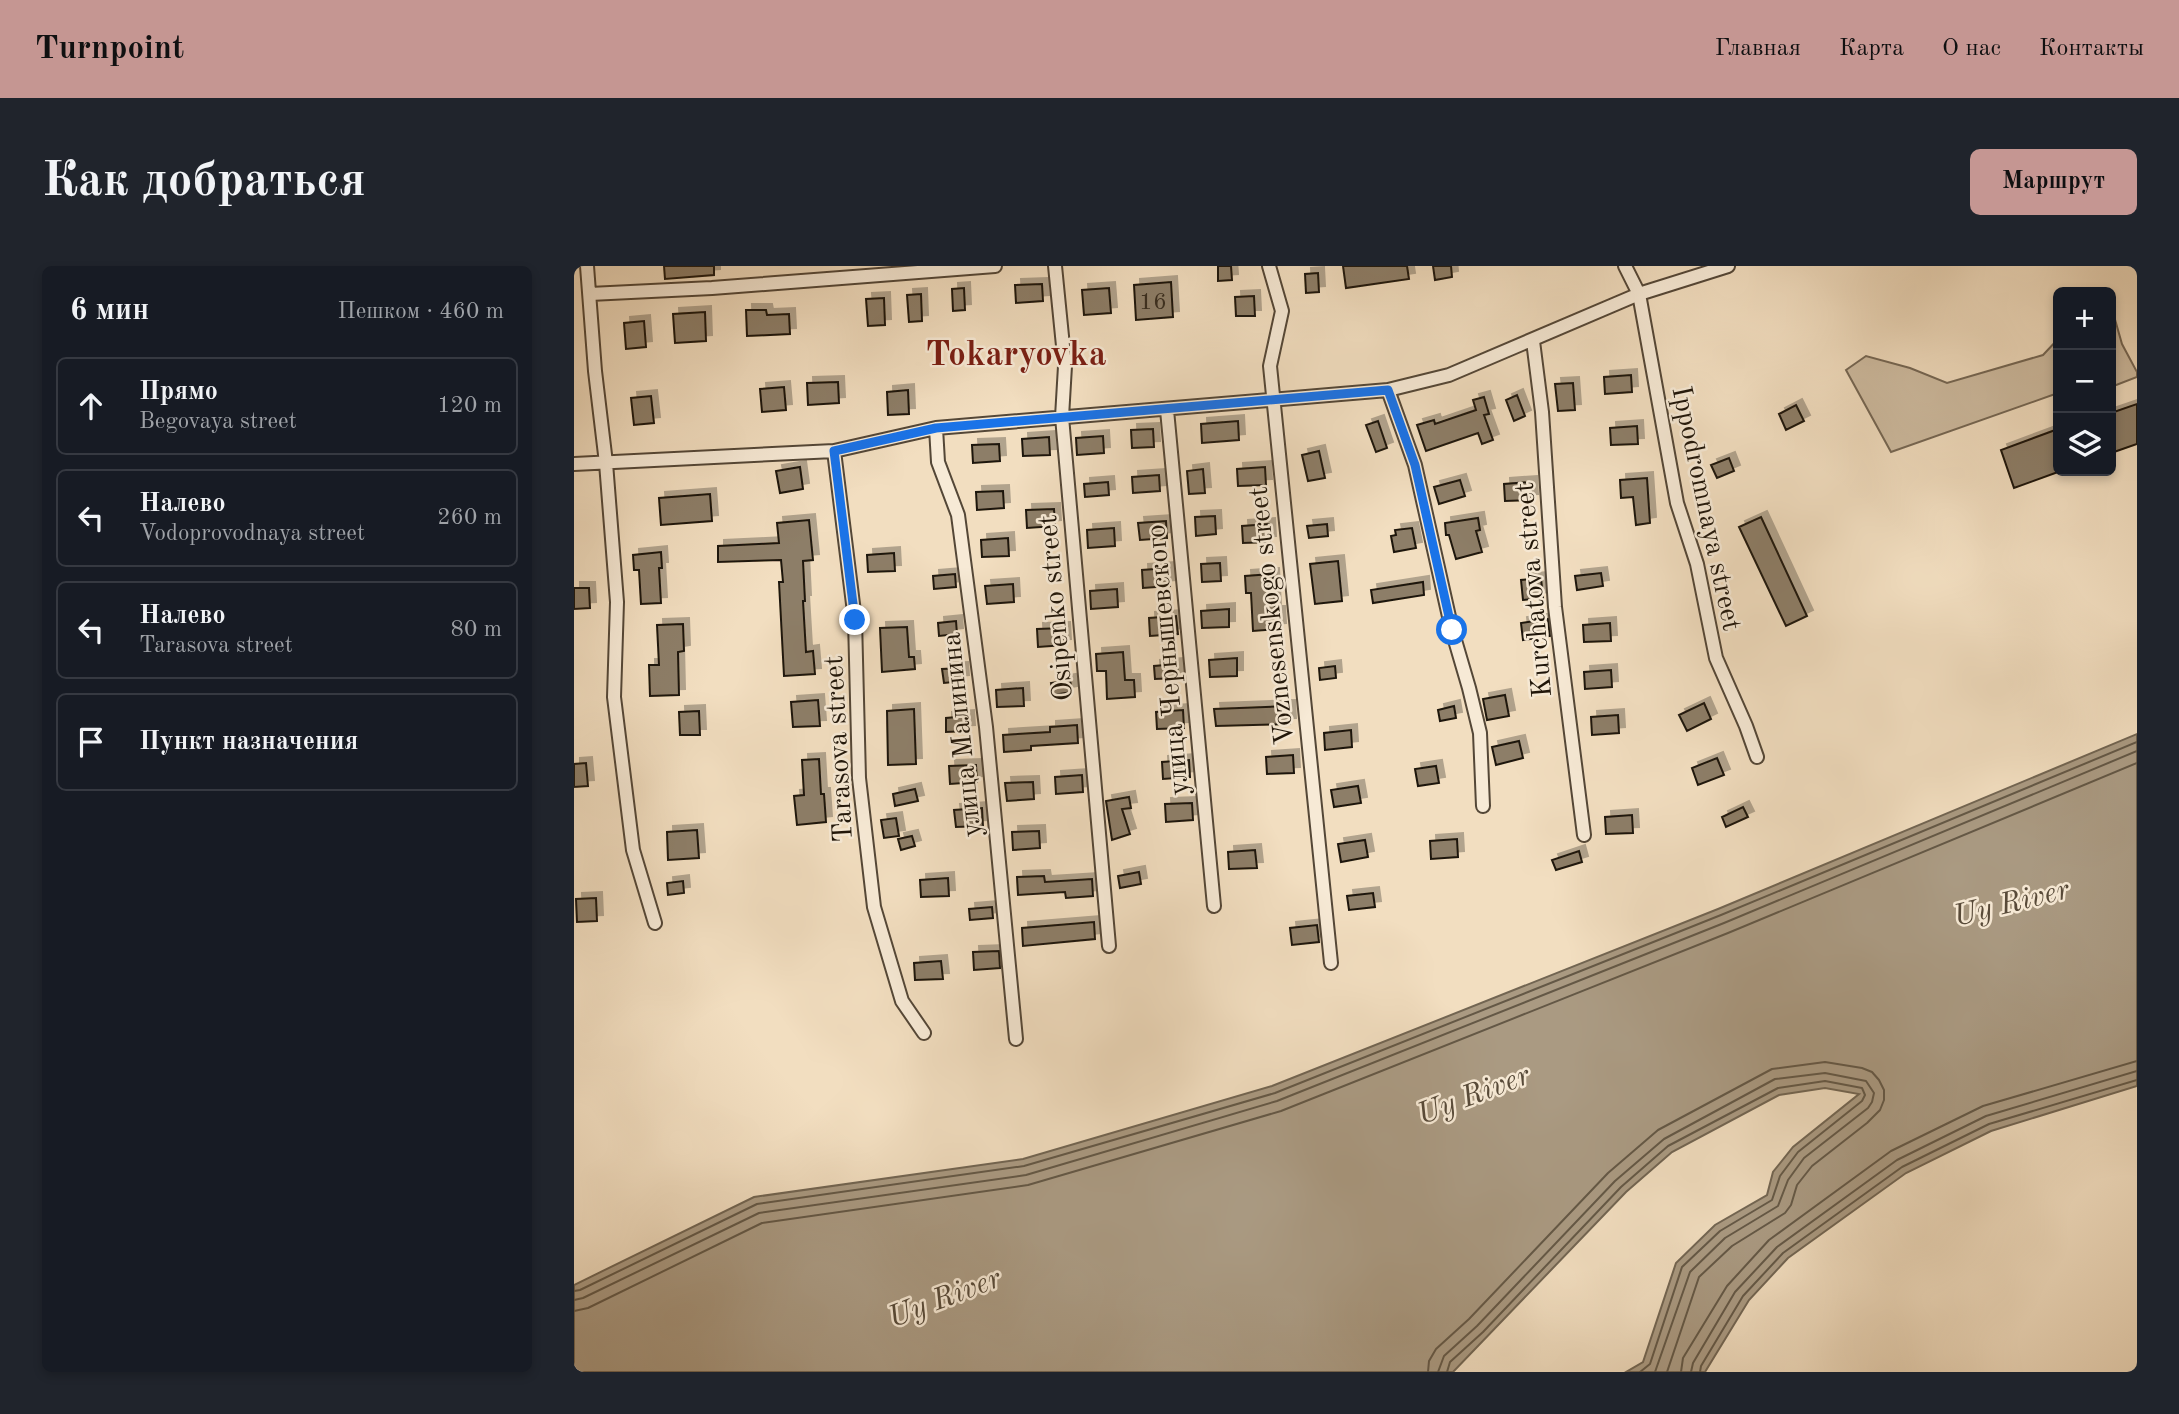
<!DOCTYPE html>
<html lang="ru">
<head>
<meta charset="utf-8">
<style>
  body { margin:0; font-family:"Old Standard TT",serif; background:#20242c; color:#f1f3f6 }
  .controls { position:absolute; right:21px; top:21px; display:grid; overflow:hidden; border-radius:10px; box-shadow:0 4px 10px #0003 }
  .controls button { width:63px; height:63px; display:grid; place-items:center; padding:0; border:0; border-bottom:2px solid #363941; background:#171b24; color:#f1f3f6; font:35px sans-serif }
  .stop { position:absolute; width:21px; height:21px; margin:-16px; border:5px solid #1a73e8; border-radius:50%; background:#fff }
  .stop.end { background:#1a73e8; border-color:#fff; box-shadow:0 2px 7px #0008 }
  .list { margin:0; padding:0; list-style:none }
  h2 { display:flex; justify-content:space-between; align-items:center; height:91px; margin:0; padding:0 28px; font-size:30px }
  h2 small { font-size:23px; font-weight:400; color:#9ea1a6 }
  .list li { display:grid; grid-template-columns:46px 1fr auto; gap:21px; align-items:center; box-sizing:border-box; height:98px; margin:0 14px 14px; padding:0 14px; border:2px solid #363941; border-radius:10px }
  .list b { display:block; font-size:26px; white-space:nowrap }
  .list p { margin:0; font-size:23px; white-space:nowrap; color:#9ea1a6 }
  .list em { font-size:23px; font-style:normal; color:#9ea1a6 }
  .icon { flex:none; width:38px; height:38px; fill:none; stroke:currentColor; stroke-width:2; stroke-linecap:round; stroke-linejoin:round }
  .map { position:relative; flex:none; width:1563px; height:1106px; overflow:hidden; border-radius:10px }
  header { display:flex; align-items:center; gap:42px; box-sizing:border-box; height:98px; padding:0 35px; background:#c59692; color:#111 }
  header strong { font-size:33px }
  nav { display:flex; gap:38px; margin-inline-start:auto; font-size:24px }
  .intro { display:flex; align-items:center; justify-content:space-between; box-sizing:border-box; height:168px; padding:0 42px }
  h1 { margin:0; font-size:49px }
  .button { padding:18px 32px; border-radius:10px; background:#c59692; color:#111; font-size:24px; font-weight:700 }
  main { display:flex; gap:42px; padding:0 42px }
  aside { flex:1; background:#171b24; border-radius:10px; box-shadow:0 4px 10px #0003 }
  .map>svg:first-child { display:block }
  .green { fill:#cebca1; stroke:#766855; stroke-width:2 }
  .water { fill:#aa9a82; stroke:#726552; stroke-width:2 }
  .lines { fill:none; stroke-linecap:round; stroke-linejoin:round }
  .shore { stroke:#645846; stroke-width:2 }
  .building { fill:#8d7e68; stroke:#1f1509; stroke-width:2; filter:url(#shadow) }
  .street-casing { stroke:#544737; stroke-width:16 }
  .street { stroke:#f7ead6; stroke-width:12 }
  .route { stroke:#1a73e8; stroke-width:9 }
  .labels { text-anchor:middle; stroke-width:5; stroke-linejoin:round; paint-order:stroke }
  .number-label { font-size:24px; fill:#3a2f21 }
  .street-label { font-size:28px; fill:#1f1509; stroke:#f7ead6 }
  .water-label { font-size:30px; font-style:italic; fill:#574a39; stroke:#f7ead6 }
  .district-label { font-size:35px; font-weight:bold; fill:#7a1f14; stroke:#f7ead6 }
</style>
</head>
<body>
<header>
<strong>Turnpoint</strong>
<nav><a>Главная</a><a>Карта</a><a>О нас</a><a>Контакты</a></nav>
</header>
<div class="intro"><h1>Как добраться</h1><a class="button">Маршрут</a></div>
<main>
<aside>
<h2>6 мин<small>Пешком · 460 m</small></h2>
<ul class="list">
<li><svg class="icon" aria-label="ahead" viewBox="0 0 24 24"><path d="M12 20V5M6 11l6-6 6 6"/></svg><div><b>Прямо</b><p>Begovaya street</p></div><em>120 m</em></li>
<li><svg class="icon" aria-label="left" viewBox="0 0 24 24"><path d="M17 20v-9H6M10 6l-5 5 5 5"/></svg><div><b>Налево</b><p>Vodoprovodnaya street</p></div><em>260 m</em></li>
<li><svg class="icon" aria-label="left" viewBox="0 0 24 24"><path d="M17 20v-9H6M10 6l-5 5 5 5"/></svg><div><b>Налево</b><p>Tarasova street</p></div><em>80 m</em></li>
<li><svg class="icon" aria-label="arrive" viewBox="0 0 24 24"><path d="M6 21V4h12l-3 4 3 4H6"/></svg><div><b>Пункт назначения</b></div></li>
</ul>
</aside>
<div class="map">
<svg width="1563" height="1106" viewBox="0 0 1563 1106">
  <defs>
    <filter id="shadow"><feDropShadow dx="6" dy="-6" stdDeviation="0" flood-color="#0004"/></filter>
  </defs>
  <rect width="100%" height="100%" fill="#f2dec0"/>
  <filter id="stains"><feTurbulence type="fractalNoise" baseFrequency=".00286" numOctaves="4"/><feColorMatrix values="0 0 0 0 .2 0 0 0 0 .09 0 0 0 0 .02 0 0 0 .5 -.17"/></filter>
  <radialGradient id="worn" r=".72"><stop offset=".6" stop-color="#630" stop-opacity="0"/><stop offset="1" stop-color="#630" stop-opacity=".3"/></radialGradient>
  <path class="green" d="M1537,50H1540L1548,78L1563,106V111L1537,121Z
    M1484,73V127L1317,186L1272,104L1292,90L1336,102L1373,117L1469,89Z"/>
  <path class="water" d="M1563,468V820L1417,865L1332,907L1214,992L1175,1034L1131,1106H1052L1069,1096L1102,997L1141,959L1193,929L1199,906L1219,881L1285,828L1251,822L1205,829L1098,886L1052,926L879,1106H0V1019L180,931L449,893L698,820L1144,643Z"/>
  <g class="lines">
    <path class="shore" d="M0,1025L6,1024L183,938L450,900L701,827L1147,649L1563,476
      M0,1034L9,1032L185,947L452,909L703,835L1150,657L1563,485
      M0,1045L14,1042L188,957L454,919L707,845L1154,667L1563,497
      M854,1106L855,1095L862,1083L895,1053L1034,907L1084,864L1198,803L1251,796L1288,802L1298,806L1305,814L1310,824V834L1306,844L1293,857L1238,900L1223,919L1217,939L1211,947L1158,980L1125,1011L1093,1106
      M864,1106L870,1090L903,1060L1041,915L1090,873L1201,813L1251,807L1292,815L1300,827L1298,836L1294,842L1230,892L1214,914L1204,940L1151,972L1116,1006L1081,1106
      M873,1106L876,1096L909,1066L1047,921L1094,880L1204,822L1251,815L1288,822L1291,829L1288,835L1224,886L1206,910L1198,934L1146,965L1108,1001L1076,1098L1066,1106
      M1107,1106L1109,1092L1153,1020L1195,974L1317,885L1409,840L1563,795
      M1117,1106L1119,1097L1161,1026L1203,981L1323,894L1412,850L1563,805
      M1126,1106L1127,1100L1169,1030L1209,987L1328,901L1415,858L1563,814"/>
  </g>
  <path class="building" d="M90,0H140V9L91,13Z
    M644,0H657L658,14L644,15Z
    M769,0H833L835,13L772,22Z
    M859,0H877L878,11L861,14Z
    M744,7L745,26L732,27L731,8Z
    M597,16L599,51L562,54L560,19Z
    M468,18L469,35L442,37L441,19Z
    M390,22L391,44L379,45L378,23Z
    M535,22L537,47L510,49L508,24Z
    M347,28L348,55L335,56L333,29Z
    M680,30L681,50H662L661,31Z
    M310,32L311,59L294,60L292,33Z
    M172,44H192L193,49L215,48L216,68L173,70Z
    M131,46L132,75L101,77L99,48Z
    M70,55L72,81L52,83L50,57Z
    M1057,109L1058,126L1031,128L1030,111Z
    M264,116L265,137L234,139L233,117Z
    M999,117L1001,144L984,145L981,118Z
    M210,121L212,144L188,146L186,123Z
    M334,124L335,148L314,149L313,126Z
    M943,129L951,150L940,155L932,134Z
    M77,130L80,157L60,159L57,132Z
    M910,131L915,148L910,149L919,174L908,178L904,167L852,185L843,159L860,154L861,158L902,144L899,134Z
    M1563,138V178L1537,187V147Z
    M1222,139L1230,155L1212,164L1205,148Z
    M664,155L665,174L628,177L627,158Z
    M804,155L813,182L802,186L792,159Z
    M1063,160L1064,178L1037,179L1036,162Z
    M579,163L580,181L558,182L557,164Z
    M1484,163V206L1440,222L1427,184Z
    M529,170L530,187L503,189L502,172Z
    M475,171L476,189L449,190L448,173Z
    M425,178L426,195L399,197L398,179Z
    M745,185L751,212L734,215L728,189Z
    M1155,192L1160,205L1143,212L1137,199Z
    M226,201L229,223L206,227L202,205Z
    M691,201L692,219L664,220L663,203Z
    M629,203L631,227L615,228L613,205Z
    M585,209L586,225L559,227L558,211Z
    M1073,212L1076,257L1062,259L1059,231L1047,232L1046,214Z
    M886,214L891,230L865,238L860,221Z
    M534,216L535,229L511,231L510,218Z
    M957,216L958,234L931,235L930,218Z
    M429,225L430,242L403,244L402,226Z
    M136,228L138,255L87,259L85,232Z
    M480,243L481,260L453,262L452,244Z
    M641,250L642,268L622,270L621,251Z
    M1187,251L1233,350L1212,360L1165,261Z
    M904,252L906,264L902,265L908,286L882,293L875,269H872L871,257Z
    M235,254L239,294L229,295L231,335H229L232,386L239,385L241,408L210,410L205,316H209L207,294L144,296V280L205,277L203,257Z
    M592,255L593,272L566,274L564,257Z
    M695,258L696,276L669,277L668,260Z
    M753,258L754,270L735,272L733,260Z
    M540,262L541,280L514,282L513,264Z
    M838,262L842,282L820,286L817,270L822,269L821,264Z
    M434,272L435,290L408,291L407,274Z
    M87,286L88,302H85L87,337L67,338L65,304H60L59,289Z
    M320,287L321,305L294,306L293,289Z
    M764,295L768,335L741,338L736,298Z
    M646,297L647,315L628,316L627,298Z
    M595,302L596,320L569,322L568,304Z
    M1027,307L1029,320L1003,324L1001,310Z
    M381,308L382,321L360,323L359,310Z
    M699,308L701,346H705L706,363L679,365L677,327H672L671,310Z
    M967,312L969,332L949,334L947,314Z
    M849,316L850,329L799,337L797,324Z
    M439,318L440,336L413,338L411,320Z
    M0,322H15L16,342L0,343Z
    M543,323L544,341L517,343L516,325Z
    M655,343V361L628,362L627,345Z
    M602,350L604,368L576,370L575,352Z
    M974,353L976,370L949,374L947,357Z
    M382,355L383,368L365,370L364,357Z
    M1036,357L1037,375L1010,376L1009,359Z
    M109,358L110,385L104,386L105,429L76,430L75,399H85L83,359Z
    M333,361L335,391H340L341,403L308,406L306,362Z
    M490,362L491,379L464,381L463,363Z
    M549,386L551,414H560L561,431L533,433L532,405H523L522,388Z
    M663,392V410L636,411L635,394Z
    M603,398L604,412L581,413L580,400Z
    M761,400L762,412L746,414L745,402Z
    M388,402L389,415L370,417L368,403Z
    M1037,404L1038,421L1011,423L1010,406Z
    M496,414L498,426L479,429L477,417Z
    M449,422L450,440L423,441L422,424Z
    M931,429L935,450L913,454L909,433Z
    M244,434L246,460L219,461L217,436Z
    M1130,437L1137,453L1113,465L1105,449Z
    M715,440L716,458L642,460L640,443Z
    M880,440L882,452L866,455L864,444Z
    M340,443L342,498L314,499L313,445Z
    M609,444L610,462L583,463L582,446Z
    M125,445L126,469H106L105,446Z
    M1044,449L1045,467L1018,469L1017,451Z
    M394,450L395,465L372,466V452Z
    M503,459L504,477L457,480V484L430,486L429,469L476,466V461Z
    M777,464L778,481L751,484L750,467Z
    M945,475L949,492L922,499L918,481Z
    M719,489L720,507L693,508L692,491Z
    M1143,492L1150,509L1124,519L1118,502Z
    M245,493L247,528H250L252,556L223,559L220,530L230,529L228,494Z
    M615,494L616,511L589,513L588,496Z
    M12,497L14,520L0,521V498Z
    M402,499L403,516L376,518L375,500Z
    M862,500L865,517L844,520L841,503Z
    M508,509L509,526L482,528L481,511Z
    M459,516L460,533L433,535L431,517Z
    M784,520L787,537L760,541L757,524Z
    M341,523L344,535L321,540L319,528Z
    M555,531L557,542L548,543L556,568L538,574L532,535Z
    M618,537L619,554L592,556L591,538Z
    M1169,541L1174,551L1152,561L1148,551Z
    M408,542L409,560L382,561L380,544Z
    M1058,549L1059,567L1032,568L1031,551Z
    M322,552L325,570L310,572L307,554Z
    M123,564L125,592L94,594L93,566Z
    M465,565L466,582L439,584L438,566Z
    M338,570L341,580L327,584L324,573Z
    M883,573L884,591L857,593L856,575Z
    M791,574L794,591L767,596L764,578Z
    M681,584L683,602L655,603L654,586Z
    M1005,585L1008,596L982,604L978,594Z
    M565,606L567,618L546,622L544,610Z
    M470,610L471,616L518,613L519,630L492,632L491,626L444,629L443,611Z
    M374,612L375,630L347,631L346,614Z
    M109,615L110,627L94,629L93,617Z
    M799,627L801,641L775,644L773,630Z
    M22,632L23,655L3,656L2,633Z
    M418,641L419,652L396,654L395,643Z
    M520,656L521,673L449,680L448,662Z
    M743,659L745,676L718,679L716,662Z
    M425,685L426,702L400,704L399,686Z
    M367,695L369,713L341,714L340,697Z"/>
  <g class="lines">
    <defs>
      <path id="street" d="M13,0L21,105L32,197L43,336L40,431L59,584L81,657
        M481,0L491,100L488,151L535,680
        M695,0L708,45L696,100L757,697
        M1051,0L1065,28L1103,237L1123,298L1142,392L1172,460L1183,491
        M16,28L138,22L421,0
        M959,75L968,146L981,341L1010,569
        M814,124L841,199L878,364L895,422L906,467L909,540
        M593,144L640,640
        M362,162L364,196L384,249L412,461L442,773
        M260,185L281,354L285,512L300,641L328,735L350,767
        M0,198L260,185L362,162L814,124L875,109L1065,28L1154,0"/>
    </defs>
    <use href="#street" class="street-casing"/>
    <use href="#street" class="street"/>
  </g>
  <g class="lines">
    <path class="route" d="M281,354L260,185L362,162L814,124L841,199L878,364"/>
  </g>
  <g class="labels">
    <g class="number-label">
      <text x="579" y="43">16</text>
    </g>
    <g class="street-label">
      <text transform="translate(1134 242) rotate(78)" y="10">Ippodromnaya street</text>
      <text transform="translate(958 324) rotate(-95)" y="10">Kurchatova street</text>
      <text transform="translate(480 342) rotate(-95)" y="10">Osipenko street</text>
      <text transform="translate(696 350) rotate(-96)" y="10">Voznesenskogo street</text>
      <text transform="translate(592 394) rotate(-95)" y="10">улица Чернышевского</text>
      <text transform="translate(386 469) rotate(-96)" y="10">улица Малинина</text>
      <text transform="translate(263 483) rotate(-93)" y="10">Tarasova street</text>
    </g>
    <g class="water-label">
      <text transform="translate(1437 636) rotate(-14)" y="10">Uy River</text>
      <text transform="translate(899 828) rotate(-21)" y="10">Uy River</text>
      <text transform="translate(370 1031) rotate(-21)" y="10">Uy River</text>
    </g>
    <g class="district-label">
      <text x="442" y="99">Tokaryovka</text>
    </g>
  </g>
  <rect width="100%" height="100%" filter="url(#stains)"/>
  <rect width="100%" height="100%" fill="url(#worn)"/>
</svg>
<div class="controls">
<button>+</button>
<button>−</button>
<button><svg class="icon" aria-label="layers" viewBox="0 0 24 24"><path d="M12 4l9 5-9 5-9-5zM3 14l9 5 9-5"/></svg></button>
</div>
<div class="stop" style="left:878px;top:364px"></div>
<div class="stop end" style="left:281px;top:354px"></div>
</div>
</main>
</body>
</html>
